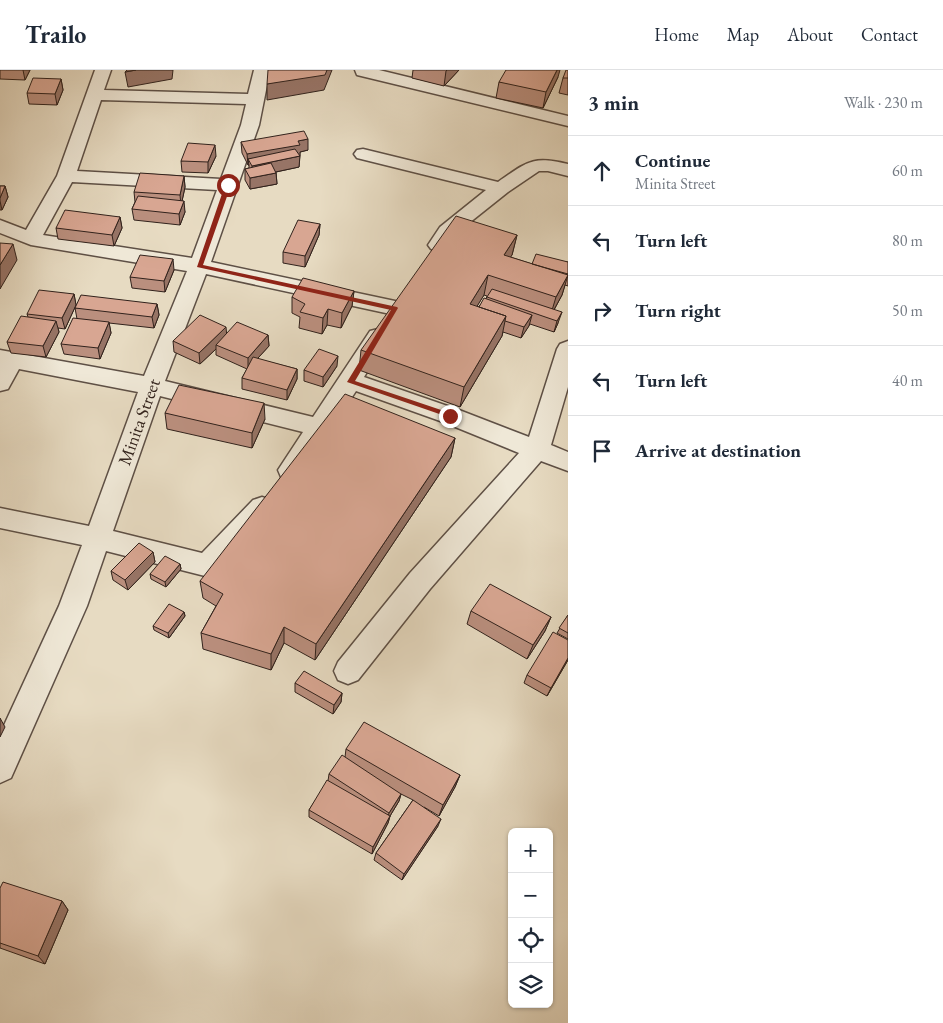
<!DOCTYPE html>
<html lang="en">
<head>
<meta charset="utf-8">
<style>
  body { margin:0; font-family:"EB Garamond",serif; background:#f2f2f3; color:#1f2937 }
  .controls { position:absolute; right:15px; bottom:15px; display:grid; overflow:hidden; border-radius:8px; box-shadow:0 1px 4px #0004 }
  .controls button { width:45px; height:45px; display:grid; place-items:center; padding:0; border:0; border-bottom:1px solid #e0e1e3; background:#fff; color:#1f2937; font:25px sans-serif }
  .stop { position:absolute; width:15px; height:15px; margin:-11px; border:4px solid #8f2418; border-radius:50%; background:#fff }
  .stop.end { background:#8f2418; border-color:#fff; box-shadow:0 1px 5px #0008 }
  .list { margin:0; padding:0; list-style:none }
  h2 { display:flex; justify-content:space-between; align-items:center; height:65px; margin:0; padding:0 20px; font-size:21px }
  h2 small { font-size:16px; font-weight:400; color:#747a83 }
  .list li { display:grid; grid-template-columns:32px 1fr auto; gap:15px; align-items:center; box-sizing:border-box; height:70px; padding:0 20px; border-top:1px solid #e0e1e3 }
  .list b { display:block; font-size:19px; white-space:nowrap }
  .list p { margin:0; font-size:16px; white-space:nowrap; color:#747a83 }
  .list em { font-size:16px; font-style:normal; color:#747a83 }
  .icon { flex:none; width:28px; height:28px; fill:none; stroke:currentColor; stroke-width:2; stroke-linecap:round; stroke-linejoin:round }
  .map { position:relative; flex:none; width:568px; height:953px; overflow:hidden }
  header { display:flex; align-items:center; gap:30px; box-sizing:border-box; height:70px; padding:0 25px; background:#fff; border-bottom:1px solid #e0e1e3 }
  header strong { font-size:24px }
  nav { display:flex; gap:28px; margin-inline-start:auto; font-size:18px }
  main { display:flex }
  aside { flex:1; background:#fff }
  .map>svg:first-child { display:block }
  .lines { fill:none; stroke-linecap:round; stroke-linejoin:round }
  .minor-casing { stroke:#5e5046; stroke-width:3 }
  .minor { fill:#efe8d7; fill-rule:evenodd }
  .wall { fill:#ba8f7e; stroke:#31221c; fill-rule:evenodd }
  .shaded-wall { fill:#977466; stroke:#31221c }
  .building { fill:#d8a692; stroke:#31221c }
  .route { fill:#8f2418 }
  .labels { text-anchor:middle; stroke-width:4.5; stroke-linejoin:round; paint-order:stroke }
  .street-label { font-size:18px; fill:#31221c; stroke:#efe8d7 }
</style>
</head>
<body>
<header>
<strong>Trailo</strong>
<nav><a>Home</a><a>Map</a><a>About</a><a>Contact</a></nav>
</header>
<main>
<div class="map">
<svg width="568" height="953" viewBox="0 0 568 953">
  <rect width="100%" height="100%" fill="#e7dbc2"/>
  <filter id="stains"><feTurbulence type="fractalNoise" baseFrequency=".004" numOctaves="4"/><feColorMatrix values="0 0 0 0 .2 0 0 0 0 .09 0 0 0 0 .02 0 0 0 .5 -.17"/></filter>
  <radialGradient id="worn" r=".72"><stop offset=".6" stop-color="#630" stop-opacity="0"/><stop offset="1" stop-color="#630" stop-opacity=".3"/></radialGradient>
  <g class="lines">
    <defs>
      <path id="minor" d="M95,0H111L104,20L248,24L254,0H270L259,55L211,192L395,231L403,233L406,238L403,243L395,245L206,204L165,311L313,347L370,261L378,259L386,261L389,266L364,307L459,340L529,367L557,279L560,274L568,271V317L551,375L568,382V401L541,391L430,519L358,610L348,614L338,610L334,601L338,592L410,503L519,383L443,352L356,321L299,407L290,409L281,407L278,400L303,362L160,326L113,461L202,483L253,430L262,427L271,430L275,437L271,444L219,501L205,506L106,481L87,536L11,708L0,713V664L59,536L82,475L0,458V438L89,456L138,322L19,299L8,319L0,321V280L144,306L187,201L31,175L0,163V150L26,160L57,106ZM101,30L246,34L241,55L221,109L77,101ZM72,112L217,120L192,188L43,165Z
        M355,0H379L568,46V56L357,5Z
        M363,79L498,112C527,92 532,85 568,94V106L548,101H539L508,122L454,165L445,179L438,181L431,179L428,175L440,157L486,120L357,88L354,84L357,80Z"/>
    </defs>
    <use href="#minor" class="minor-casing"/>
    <use href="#minor" class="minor"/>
  </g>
  <path class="wall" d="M0,0H30L25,10L0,9Z
    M413,0H459L444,16L412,8Z
    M568,0V25L559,23L563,8Z
    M558,7L543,38L496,28L499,12Z
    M61,9L63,20L57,35L29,34L27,23Z
    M241,72L308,80L300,82L299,97L276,102L277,114L250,119L245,110V99L249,98V95H248L242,83Z
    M216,86L208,103L182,102L181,91Z
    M184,106L185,117L182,131L185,142L180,155L134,150L132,139L135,132L134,122Z
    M0,116H5L8,127L2,140H0Z
    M120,147L122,158L114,176L58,169L56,158Z
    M320,154L319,165L305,197L283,193V182Z
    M517,165L512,185L510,187L532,194L568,192V216L565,215L562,225L554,240L558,253L554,262L530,254L521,268L503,262L502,266L460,337L359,300L361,280ZM484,225L487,226L486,229L478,237L477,236Z
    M174,200L165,222L132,218L130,207Z
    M354,221L352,236L341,258L327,255L322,264L299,258L300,247L292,243V227Z
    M74,224L76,235L65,259L58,258L59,262L46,287L11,283L7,272L28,247L27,244Z
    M157,234L159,245L154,258L109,253L111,263L100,289L64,284L61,274L77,249L75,238Z
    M227,263L268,265L269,276L257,289L297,299V309L287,330L242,319V308L247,299L216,285V279L200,294L174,282L173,271Z
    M337,296L323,317L304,311V300Z
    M165,343L265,349L252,378L167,359Z
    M455,368L451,387L315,590L284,573L271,600L203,579L201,563L216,536L203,528L200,511Z
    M153,482L155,492L128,520L113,510L111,501Z
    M180,494L181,499L166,517L151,509L150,504Z
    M471,541L551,547L545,561L527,589L467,554Z
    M184,542L185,546L169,568L154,560L153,556Z
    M568,545V569L557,563Z
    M568,570V590L547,626L524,613L527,605Z
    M295,613L342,623L341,632L333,644L295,622Z
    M346,679L460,705L455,717L439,746L424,737L438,756L402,810L374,790L376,783L413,730L401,724L399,731L390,746L388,753L372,784L309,747V740L328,711L329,704L345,687Z
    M0,818L62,831L68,840L45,894L0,878Z"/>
  <path class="shaded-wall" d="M23,0H30L25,10Z
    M136,0H173L172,9L128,17L125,2Z
    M327,0H332L324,20L267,30V14Z
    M447,0H459L444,16L446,1Z
    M557,0H560L558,7L543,38L546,22Z
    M61,9L63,20L57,35L55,24Z
    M308,69V80L300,82V86L248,89L249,95H248L247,84L298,71Z
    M215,75L216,86L208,103V92Z
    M300,86L299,97L252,107V96Z
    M276,103L277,114L250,119V108Z
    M184,106L185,117L181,136L180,125Z
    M5,116L8,127L2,140L0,131V128Z
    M184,131L185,142L180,155L179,144Z
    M120,147L122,158L114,176L112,165Z
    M320,154L319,165L305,197V186Z
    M517,165L512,185L499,205L504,185Z
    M13,174L17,190L0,219V195Z
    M173,189L174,200L165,222L164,211Z
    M488,205L484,225L466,254L470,234Z
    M568,205L562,225L550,247L556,227Z
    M354,221L352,236L341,258L342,243Z
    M74,224L76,235L65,259L62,248Z
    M157,234L159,245L154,258L152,247Z
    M328,239L327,255L322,264L323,248Z
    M562,242L558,253L554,262L557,251Z
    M532,245L529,256L521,268L524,257Z
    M506,246L502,266L460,337L464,317Z
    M56,251L59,262L46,287L43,276Z
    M109,252L111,263L100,289L98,278Z
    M226,257L227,268L216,275V279L200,294L199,283Z
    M268,265L269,276L248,299V288Z
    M338,286L337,296L323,317V307Z
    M297,299V309L287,330V320Z
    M264,333L265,349L252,378V363Z
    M455,368L451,387L315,590L316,574Z
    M153,482L155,492L128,520L125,510Z
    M180,494L181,499L166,517L165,512Z
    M184,542L185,546L169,568L168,563Z
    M551,547L545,561L527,589L533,575Z
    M284,557V573L271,600V584Z
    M568,588V590L547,626L551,618Z
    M342,623L341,632L333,644L334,635Z
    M0,648L5,657L0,667Z
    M460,705L455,717L439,746L443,735Z
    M401,724L399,731L387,751L389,743Z
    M390,746L388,753L372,784L373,777Z
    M441,749L438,756L402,810L404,804Z
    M62,831L68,840L45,894L38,886Z"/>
  <path class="building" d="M127,0H136L125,2Z
    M268,0H327L325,5L267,14Z
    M506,0H557L546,22L499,12Z
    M566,0H568V8H563Z
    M33,8L61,9L55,24L27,23Z
    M304,61L308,69L298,71L300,75L247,84L241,72Z
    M188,73L215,75L208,92L181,91Z
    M295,79L300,86L252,96L248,89Z
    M271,93L276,103L250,108L245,99Z
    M140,103L184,106L180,125L134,122Z
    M0,116H5L0,128Z
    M138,126L184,131L179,144L132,139Z
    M65,140L120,147L112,165L56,158Z
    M456,146L517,165L504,185L568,205L556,227L488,205L470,234L506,246L464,317L361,280Z
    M298,150L320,154L305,186L283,182Z
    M0,173L13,174L0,195Z
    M536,184L568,192V204L532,194Z
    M140,185L173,189L164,211L130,207Z
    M303,208L354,221L342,243L328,239L323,248L300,242L305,234L292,227Z
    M492,219L562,242L557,251L487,227Z
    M39,220L74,224L62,248L27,244Z
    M81,225L157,234L152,247L75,238Z
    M484,228L532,245L524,257L505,251L506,246L479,237Z
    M200,245L226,257L199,283L173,271Z
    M21,246L56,251L43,276L7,272Z
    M73,248L109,252L98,278L61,274Z
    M237,252L268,265L248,288L216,275Z
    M319,279L338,286L323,307L304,300Z
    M253,287L297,299L287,320L242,308Z
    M179,315L264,333L252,363L165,343Z
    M345,324L455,368L316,574L284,557L271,584L201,563L223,524L200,511Z
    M139,473L153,482L125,510L111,501Z
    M165,486L180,494L165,512L150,504Z
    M490,514L551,547L533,575L471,541Z
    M169,534L184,542L168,563L153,556Z
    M568,545V563L559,558Z
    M553,562L568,570V588L551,618L527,605Z
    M304,601L342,623L334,635L295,613Z
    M364,652L460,705L443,735L346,679Z
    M342,685L401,724L389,743L329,704Z
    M327,710L390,746L373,777L309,740Z
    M413,730L441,749L404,804L376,783Z
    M3,812L62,831L38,886L0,873V818Z"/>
  <path class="route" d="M228,113L231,115L203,195L397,237L398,238L355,311L453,344V347H448L347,312L391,240L197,197L225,115Z"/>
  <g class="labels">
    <g class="street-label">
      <text transform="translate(139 352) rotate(-70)" y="6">Minita Street</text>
    </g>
  </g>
  <rect width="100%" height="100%" filter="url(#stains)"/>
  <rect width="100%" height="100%" fill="url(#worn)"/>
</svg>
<div class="controls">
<button>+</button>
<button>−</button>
<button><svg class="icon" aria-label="locate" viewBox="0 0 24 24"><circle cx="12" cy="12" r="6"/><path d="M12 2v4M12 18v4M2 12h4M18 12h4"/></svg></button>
<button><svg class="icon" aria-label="layers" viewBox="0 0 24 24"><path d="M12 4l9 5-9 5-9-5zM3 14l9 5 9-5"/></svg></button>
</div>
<div class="stop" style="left:228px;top:115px"></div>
<div class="stop end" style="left:450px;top:346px"></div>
</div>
<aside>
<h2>3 min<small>Walk · 230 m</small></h2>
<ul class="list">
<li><svg class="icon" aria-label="ahead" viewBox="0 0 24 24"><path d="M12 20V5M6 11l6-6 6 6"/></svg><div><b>Continue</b><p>Minita Street</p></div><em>60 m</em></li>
<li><svg class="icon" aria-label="left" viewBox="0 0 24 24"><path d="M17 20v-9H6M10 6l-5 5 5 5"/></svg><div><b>Turn left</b></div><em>80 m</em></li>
<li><svg class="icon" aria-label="right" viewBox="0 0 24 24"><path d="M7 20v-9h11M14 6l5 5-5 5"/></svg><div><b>Turn right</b></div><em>50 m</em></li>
<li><svg class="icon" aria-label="left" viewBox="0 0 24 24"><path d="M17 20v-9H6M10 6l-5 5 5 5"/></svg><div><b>Turn left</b></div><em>40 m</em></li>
<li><svg class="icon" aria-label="arrive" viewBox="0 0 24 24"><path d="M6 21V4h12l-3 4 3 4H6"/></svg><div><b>Arrive at destination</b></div></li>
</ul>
</aside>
</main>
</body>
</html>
